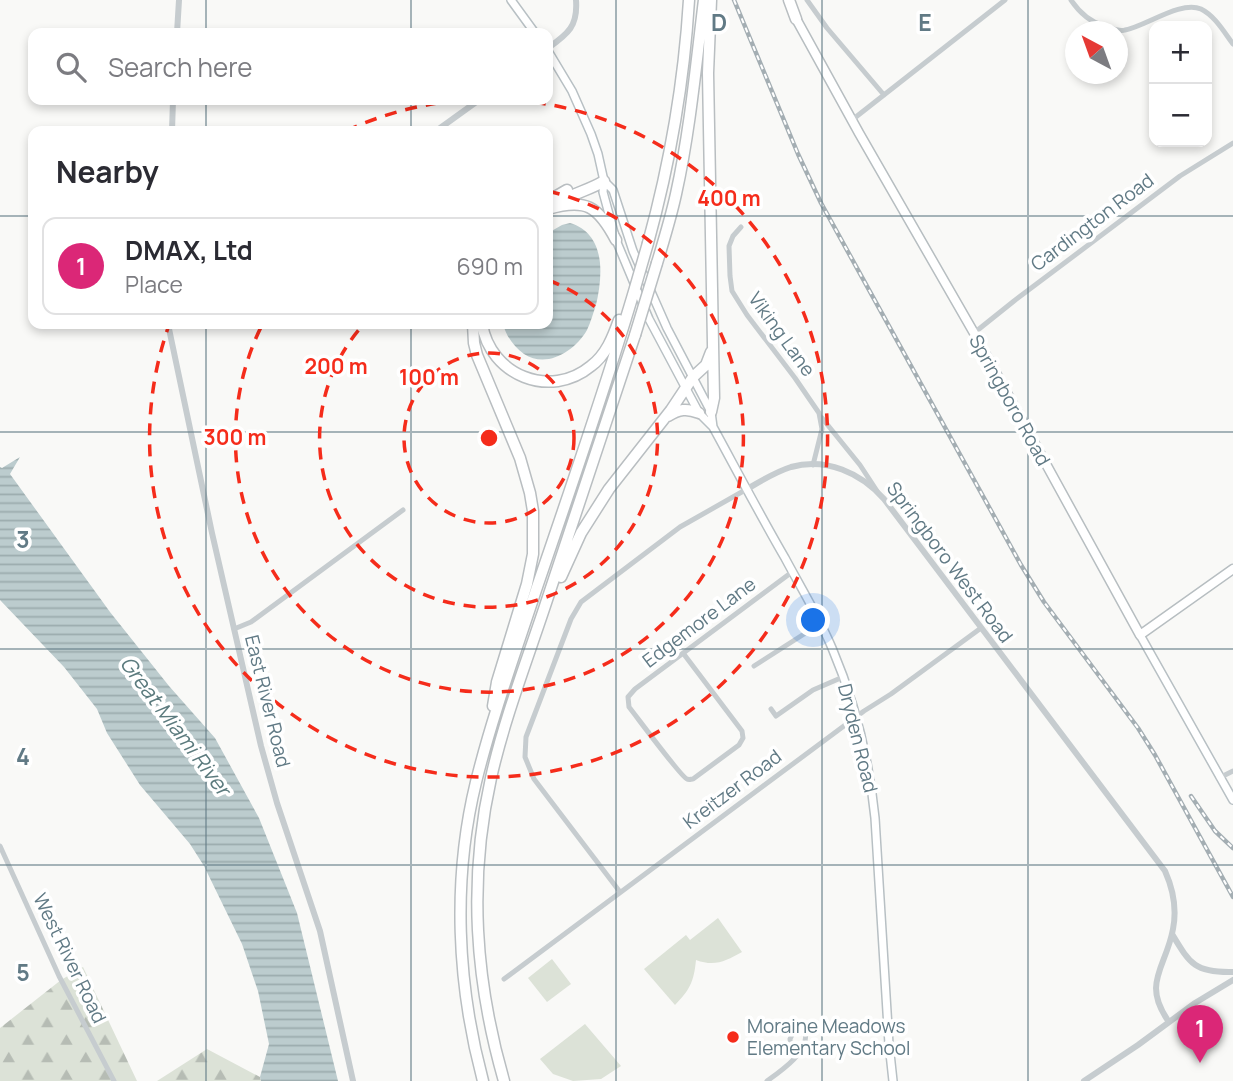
<!DOCTYPE html>
<html lang="en">
<head>
<meta charset="utf-8">
<style>
  body { margin:0; font-family:Manrope,sans-serif; background:#f2f2f3; color:#2b2b33 }
  .controls { position:absolute; right:21px; top:21px; display:grid; overflow:hidden; border-radius:14px; box-shadow:0 4px 10px #0003 }
  .controls button { width:63px; height:63px; display:grid; place-items:center; padding:0; border:0; border-bottom:2px solid #e1e1e2; background:#fff; color:#2b2b33; font:35px sans-serif }
  .compass { position:absolute; left:1065px; top:21px; width:63px; height:63px; border-radius:50%; background:#fff; box-shadow:0 4px 10px #0003; rotate:319deg }
  .you { position:absolute; left:814px; top:621px; width:24px; height:24px; margin:-18px; border:5px solid #fff; border-radius:50%; background:#1a73e8; box-shadow:0 0 0 10px #1a73e833 }
  .badge { display:grid; place-items:center; width:46px; height:46px; border-radius:50%; background:#db2777; color:#fff; font-size:23px; font-weight:700 }
  .pin { position:absolute; translate:-50% -58px; filter:drop-shadow(0 2px 4px #0008) }
  .pin::after { content:''; position:absolute; top:37px; width:24px; height:21px; background:inherit; clip-path:polygon(0 0,100% 0,50% 100%) }
  .list { margin:0; padding:0; list-style:none }
  h2 { display:flex; justify-content:space-between; align-items:center; height:91px; margin:0; padding:0 28px; font-size:30px }
  h2 small { font-size:23px; font-weight:400; color:#7c7c81 }
  .list li { display:grid; grid-template-columns:46px 1fr auto; gap:21px; align-items:center; box-sizing:border-box; height:98px; margin:0 14px 14px; padding:0 14px; border:2px solid #e1e1e2; border-radius:14px }
  .list b { display:block; font-size:26px; white-space:nowrap }
  .list p { margin:0; font-size:23px; white-space:nowrap; color:#7c7c81 }
  .list em { font-size:23px; font-style:normal; color:#7c7c81 }
  .icon { flex:none; width:38px; height:38px; fill:none; stroke:currentColor; stroke-width:2; stroke-linecap:round; stroke-linejoin:round }
  .map { position:relative; flex:none; width:1233px; height:1081px; overflow:hidden }
  .search { position:absolute; background:#fff; box-shadow:0 4px 10px #0003; left:28px; top:28px; width:525px; height:77px; display:flex; align-items:center; gap:18px; box-sizing:border-box; padding:0 24px; border-radius:14px; color:#7c7c81; font-size:26px }
  .panel { position:absolute; background:#fff; box-shadow:0 4px 10px #0003; left:28px; top:126px; width:525px; height:203px; border-radius:14px }
  .map>svg:first-child { display:block }
  .forest { fill:url(#forest-firs) }
  .green { fill:#dce2d7 }
  .water { fill:url(#water-rules) }
  .lines { fill:none; stroke-linecap:round; stroke-linejoin:round }
  .secondary-casing { stroke:#b8c0c4; stroke-width:10 }
  .primary-casing { stroke:#b7bec1; stroke-width:11 }
  .motorway-casing { stroke:#b9bec1; stroke-width:13 }
  .minor { stroke:#c6cccf; stroke-width:5 }
  .tertiary { stroke:#c6cccf; stroke-width:6 }
  .secondary { stroke:#fff; stroke-width:7 }
  .primary { stroke:#fff; stroke-width:8 }
  .motorway { stroke:#fff; stroke-width:10 }
  .rail-casing { stroke:#a4aeb3; stroke-width:4.5 }
  .rail { stroke:#fff; stroke-width:2; stroke-dasharray:5; stroke-linecap:butt }
  .motorway-bridge-casing { stroke:#b9bec1; stroke-width:13; stroke-linecap:butt }
  .motorway-bridge { stroke:#fff; stroke-width:10 }
  .grid { fill:none; stroke:#617a85; stroke-width:2; stroke-opacity:0.55 }
  .ring { fill:none; stroke:#f52c1b; stroke-width:3.5; stroke-dasharray:12 9 }
  .poi-dot { fill:#f52c1b; stroke:#fff; stroke-width:2.5 }
  .labels { text-anchor:middle; stroke-width:7; stroke-linejoin:round; paint-order:stroke }
  .street-label { font-size:19px; fill:#617a85; stroke:#fff }
  .poi-label { font-size:19px; fill:#617a85; stroke:#fff; text-anchor:start }
  .water-label { font-size:21px; font-style:italic; fill:#5c7b7e; stroke:#fff }
  .grid-label { font-size:23px; text-anchor:middle; font-weight:bold; fill:#617a85; stroke:#fff; stroke-width:7; stroke-linejoin:round; paint-order:stroke }
  .centre { fill:#f52c1b; stroke:#fff; stroke-width:3.5 }
  .ring-label { font-size:21px; text-anchor:middle; font-weight:bold; fill:#f52c1b; stroke:#fff; stroke-width:7; stroke-linejoin:round; paint-order:stroke }
</style>
</head>
<body>
<div class="map">
<svg width="1233" height="1081" viewBox="0 0 1233 1081">
  <defs>
    <pattern id="forest-firs" width="22" height="20" patternUnits="userSpaceOnUse" patternTransform="scale(1.75)"><rect width="22" height="20" fill="#dce2d7"/><path d="M5 1l3.5 6h-7zM16 11l3.5 6h-7z" fill="#b6bcb4"/></pattern>
    <pattern id="water-rules" width="6" height="5" patternUnits="userSpaceOnUse" patternTransform="scale(1.75)"><rect width="6" height="5" fill="#bcccce"/><path d="M0 2.5h6" fill="none" stroke="#9cabad"/></pattern>
  </defs>
  <rect width="100%" height="100%" fill="#f9f9f7"/>
  <path class="forest" d="M83,967L137,1081H0V1028L61,980Z
    M207,1049L260,1077L261,1081H157Z"/>
  <path class="green" d="M718,918L742,952C726,961 715,967 696,960C694,981 690,990 675,1005L644,969L686,935L690,940Z
    M552,959L571,984L547,1002L528,978Z
    M585,1024L621,1066L601,1079L573,1081L553,1074L540,1059Z"/>
  <path class="water" d="M570,223C606,234 603,275 596,305C593,313 591,322 587,330C575,351 547,369 524,354C514,347 506,336 503,324H548V233L562,225Z
    M20,457L10,474L110,612L169,686L215,738L259,818L297,913L338,1081H261L260,1077L269,1044L258,991L242,944L204,866L190,844L140,785L107,733L97,709L64,667L0,600V467L2,468Z"/>
  <g class="lines">
    <defs>
      <path id="secondary" d="M511,0L535,33
        M548,51L572,91L591,134L598,154L604,181L603,192L616,240L649,319L699,413L713,427C737,471 760,515 785,558C801,588 819,617 832,648C855,702 869,759 875,818L889,1044L893,1081
        M604,181L613,190L633,251L667,328L711,412L713,427
        M1140,635L1233,800"/>
      <path id="primary" d="M794,15L859,133L974,333L1140,635L1233,569"/>
      <path id="motorway" d="M711,0L708,73L714,398L711,412
        M789,0L796,19
        M548,201L567,190
        M558,203C573,193 590,190 604,181
        M548,209C586,198 598,206 616,240
        M648,243C670,163 684,82 689,0
        M657,263C664,240 671,217 676,194C690,131 696,65 704,0
        M473,324L474,343L477,355L520,458L530,493L533,511V554L527,584L497,682L493,706
        M482,324C490,375 550,400 591,366C606,355 613,337 619,320
        M668,416C679,409 687,408 699,413
        M561,577L581,533L609,489L671,410L693,377L706,365L711,352
        M483,1081C457,984 452,880 476,782C492,717 515,654 536,590C570,490 605,390 635,288
        M504,1081C475,980 468,881 491,778C504,720 526,663 545,606C575,516 605,426 635,335"/>
    </defs>
    <use href="#secondary" class="secondary-casing"/>
    <use href="#primary" class="primary-casing"/>
    <use href="#motorway" class="motorway-casing"/>
    <path class="minor" d="M807,0L827,28L884,95
      M1071,0C1079,12 1091,22 1104,26C1111,28 1119,32 1125,30C1146,26 1181,0 1201,9C1215,16 1224,32 1233,44
      M852,120L1005,0
      M741,227L733,236L729,246L730,276L732,291L747,315L795,378L819,413L822,429L813,465
      M974,333L1014,301L1180,176L1233,143
      M822,418L860,465L877,491
      M234,629L251,622L403,510
      M683,653L742,731L743,738L739,745L693,779C691,779 689,780 687,779C681,777 637,717 629,707L628,697L635,689L792,572
      M754,666L804,634L822,625
      M771,709L776,716L813,690L843,677
      M1219,778L1233,771
      M0,846L59,976L114,1081
      M620,892L534,779L525,757L526,737L571,619L581,602L680,527L747,489
      M504,979L864,711L891,694L981,628
      M767,1081C781,1071 810,1051 805,1033L799,1031L793,1033L790,1039L791,1046L798,1052"/>
    <path class="tertiary" d="M177,33L179,0
      M548,48C568,34 578,26 576,0
      M172,131L173,100
      M436,131L479,100
      M168,324L212,533L261,746L277,803L320,931L353,1081
      M747,489C761,481 775,472 791,467C826,457 861,473 884,499L1165,871C1173,889 1177,909 1173,929C1166,968 1141,983 1169,1022
      M1172,934C1190,964 1195,973 1233,972
      M1084,1081L1138,1045L1195,1003L1233,980"/>
    <use href="#secondary" class="secondary"/>
    <use href="#primary" class="primary"/>
    <use href="#motorway" class="motorway"/>
    <defs>
      <path id="rail" d="M734,0L798,154L821,203L1021,565L1044,602L1138,728L1155,755L1233,897
        M1191,796L1215,831L1233,848"/>
    </defs>
    <use href="#rail" class="rail-casing"/>
    <use href="#rail" class="rail"/>
    <defs>
      <path id="motorway-bridge" d="M635,288L648,243
        M635,335L657,263"/>
    </defs>
    <use href="#motorway-bridge" class="motorway-bridge-casing"/>
    <use href="#motorway-bridge" class="motorway-bridge"/>
  </g>
  <path class="grid" d="M206,0V33M411,0V33M616,0V1081M822,0V1081M1028,0V1081M206,100V131M411,100V131M0,216H33M548,216H1233M206,324V1081M411,324V1081M0,432H1233M0,649H1233M0,865H1233"/>
  <g class="ring">
    <circle cx="489" cy="438" r="85"/>
    <path d="M548 280A169 169 0 1 1 364 324"/>
    <path d="M548 191A254 254 0 1 1 262 325"/>
    <path d="M346 131A339 339 0 0 1 465 100M513 100A339 339 0 1 1 169 325"/>
  </g>
  <circle class="poi-dot" cx="733" cy="1037" r="7"/>
  <g class="labels">
    <g class="street-label">
      <text transform="translate(1092 222) rotate(-37)" y="7">Cardington Road</text>
      <text transform="translate(782 334) rotate(54)" y="7">Viking Lane</text>
      <text transform="translate(1010 400) rotate(61)" y="7">Springboro Road</text>
      <text transform="translate(950 562) rotate(53)" y="7">Springboro West Road</text>
      <text transform="translate(699 622) rotate(-37)" y="7">Edgemore Lane</text>
      <text transform="translate(268 701) rotate(76)" y="7">East River Road</text>
      <text transform="translate(858 738) rotate(76)" y="7">Dryden Road</text>
      <text transform="translate(732 789) rotate(-37)" y="7">Kreitzer Road</text>
      <text transform="translate(70 958) rotate(64)" y="7">West River Road</text>
    </g>
    <g class="poi-label">
      <text x="747" y="1033">Moraine Meadows<tspan x="747" dy="22">Elementary School</tspan></text>
    </g>
    <g class="water-label">
      <text transform="translate(175 726) rotate(53)" y="7">Great Miami River</text>
    </g>
  </g>
  <g class="grid-label">
    <text x="719" y="31">D</text>
    <text x="925" y="31">E</text>
    <text x="23" y="548">3</text>
    <text x="23" y="765">4</text>
    <text x="23" y="981">5</text>
  </g>
  <circle cx="489" cy="438" r="10" class="centre"/>
  <g class="ring-label">
    <text x="729" y="206">400 m</text>
    <text x="336" y="374">200 m</text>
    <text x="429" y="385">100 m</text>
    <text x="235" y="445">300 m</text>
  </g>
</svg>
<div class="controls">
<button>+</button>
<button>−</button>
</div>
<svg class="compass" viewBox="-18 -18 36 36"><path d="M0-13l5 13h-10z" fill="#e53935"/><path d="M0 13l5-13h-10z" fill="#7c7c81"/></svg>
<div class="you"></div>
<div class="pin badge" style="left:1200px;top:1063px">1</div>
<div class="search"><svg class="icon" aria-label="search" viewBox="0 0 24 24"><circle cx="10" cy="10" r="6"/><path d="M15 15l6 6"/></svg>Search here</div>
<section class="panel">
<h2>Nearby<small></small></h2>
<ul class="list">
<li><span class="badge">1</span><div><b>DMAX, Ltd</b><p>Place</p></div><em>690 m</em></li>
</ul>
</section>
</div>
</body>
</html>
